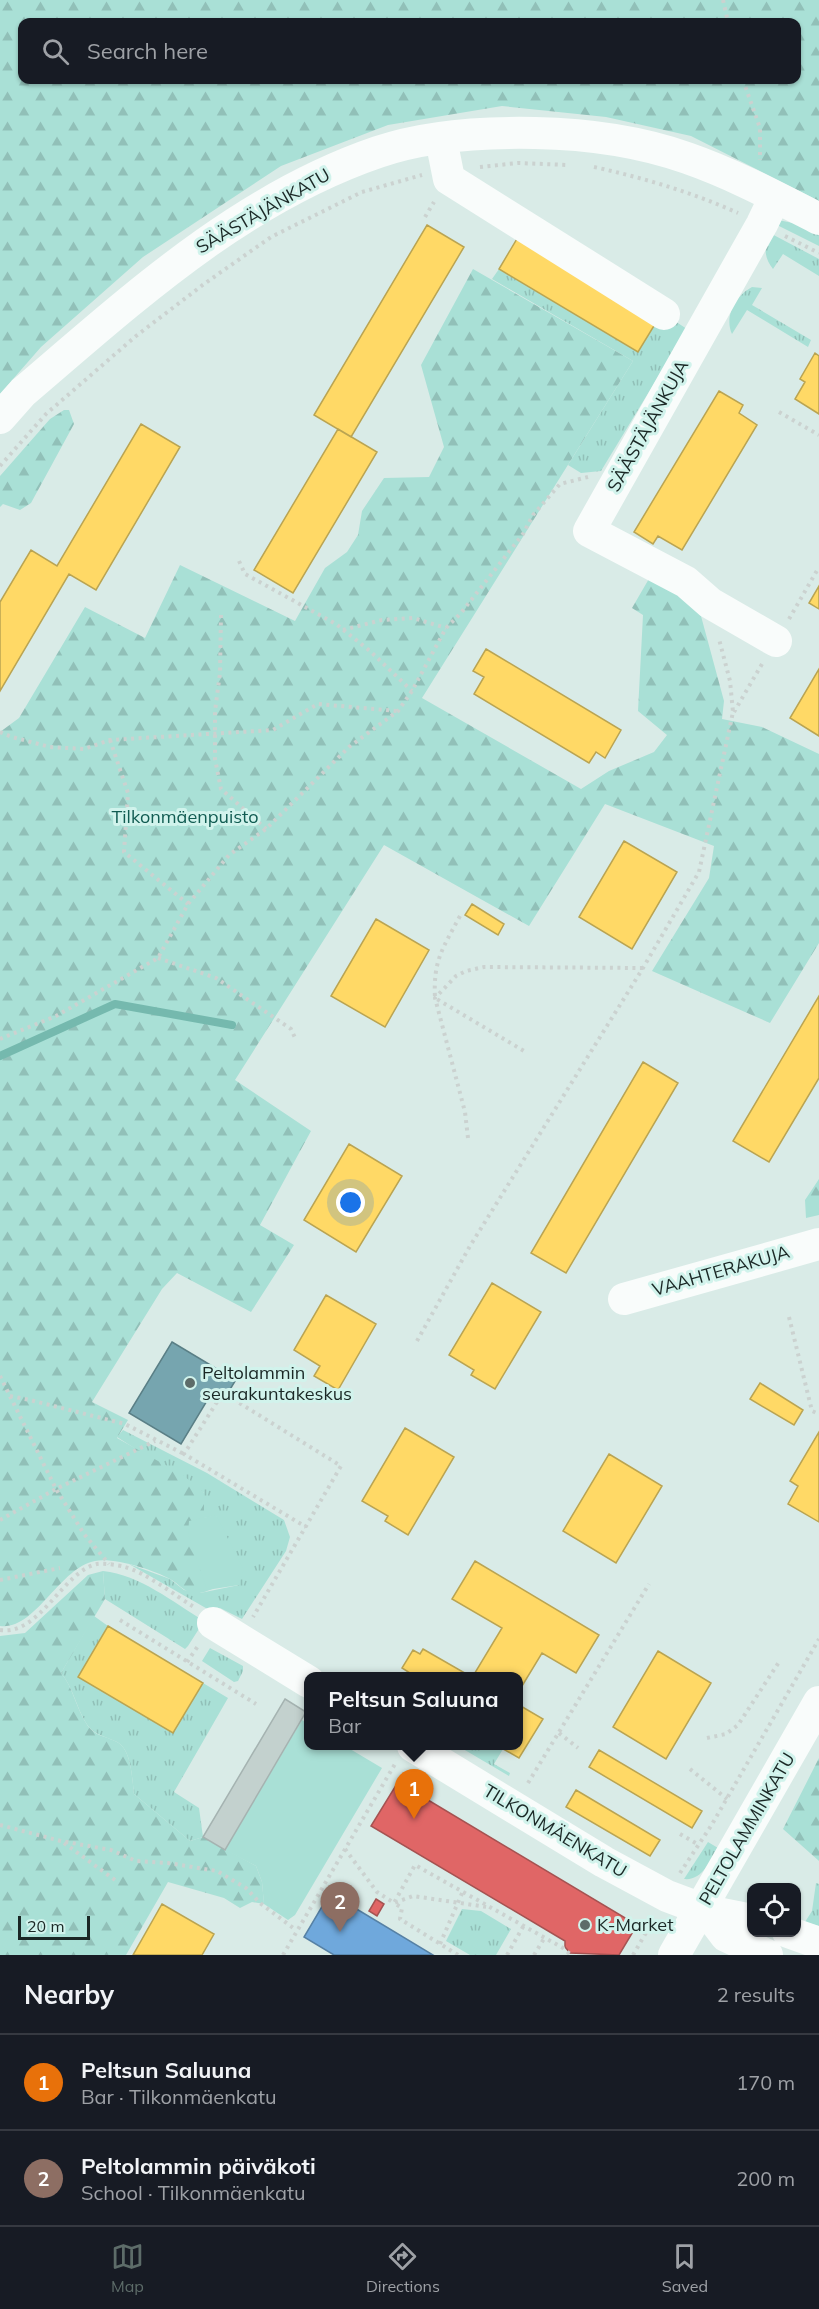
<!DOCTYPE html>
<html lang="en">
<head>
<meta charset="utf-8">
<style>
  body { margin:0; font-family:Mulish,sans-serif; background:#242831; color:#f1f3f6 }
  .controls { position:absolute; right:18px; bottom:18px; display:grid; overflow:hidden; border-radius:12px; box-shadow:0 2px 4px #0004 }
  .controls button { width:54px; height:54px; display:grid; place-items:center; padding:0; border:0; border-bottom:2px solid #363941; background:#171b24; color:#f1f3f6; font:30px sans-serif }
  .scale { position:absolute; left:18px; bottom:15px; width:72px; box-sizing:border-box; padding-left:6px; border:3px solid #1a2725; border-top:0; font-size:16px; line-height:21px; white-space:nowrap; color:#1a2725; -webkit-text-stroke:4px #d1f3ec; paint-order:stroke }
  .you { position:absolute; left:351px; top:1203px; width:21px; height:21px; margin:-15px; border:4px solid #fff; border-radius:50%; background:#1a73e8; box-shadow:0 0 0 9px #1a73e833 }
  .badge { display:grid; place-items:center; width:39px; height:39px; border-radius:50%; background:#5d6c69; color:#fff; font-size:20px; font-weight:700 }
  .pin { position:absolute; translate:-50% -50px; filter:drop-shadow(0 2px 3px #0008) }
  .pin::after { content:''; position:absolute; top:32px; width:21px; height:18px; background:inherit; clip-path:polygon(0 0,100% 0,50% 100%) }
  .popup { position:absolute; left:304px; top:1672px; width:219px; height:78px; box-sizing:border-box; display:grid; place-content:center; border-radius:12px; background:#171b24; filter:drop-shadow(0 2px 4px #0005); font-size:20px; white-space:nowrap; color:#9ea1a6 }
  .popup b { font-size:22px; color:#f1f3f6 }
  .popup::after { content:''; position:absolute; left:50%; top:100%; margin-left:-12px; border:12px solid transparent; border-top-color:#171b24 }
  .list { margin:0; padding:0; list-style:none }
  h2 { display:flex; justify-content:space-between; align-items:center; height:78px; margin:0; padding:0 24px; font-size:26px }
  h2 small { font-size:20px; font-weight:400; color:#9ea1a6 }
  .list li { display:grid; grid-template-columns:39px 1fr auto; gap:18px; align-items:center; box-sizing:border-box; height:96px; padding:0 24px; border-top:2px solid #363941 }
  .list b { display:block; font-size:22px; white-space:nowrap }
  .list p { margin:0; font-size:20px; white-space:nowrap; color:#9ea1a6 }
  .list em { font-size:20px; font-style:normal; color:#9ea1a6 }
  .icon { flex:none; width:33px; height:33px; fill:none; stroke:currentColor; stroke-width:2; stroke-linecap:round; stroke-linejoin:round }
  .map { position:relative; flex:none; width:819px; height:1955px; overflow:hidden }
  .search { position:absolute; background:#171b24; box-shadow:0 2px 4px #0004; left:18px; right:18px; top:18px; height:66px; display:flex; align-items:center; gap:15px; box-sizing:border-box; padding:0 21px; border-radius:12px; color:#9ea1a6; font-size:22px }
  .sheet { height:270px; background:#171b24 }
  nav { display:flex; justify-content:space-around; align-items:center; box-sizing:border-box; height:84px; border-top:2px solid #363941; background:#171b24; font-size:16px; color:#9ea1a6 }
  nav a { display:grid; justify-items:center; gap:3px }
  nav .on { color:#5d6c69 }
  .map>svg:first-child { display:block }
  .grass { fill:url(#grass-tufts) }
  .forest { fill:url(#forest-firs); fill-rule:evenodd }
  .park { fill:#a9e0d6 }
  .homes { fill:#ffd966; stroke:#baa452; stroke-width:1.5 }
  .shops { fill:#e06666; stroke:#a55352; stroke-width:1.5 }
  .schools { fill:#6fa8dc; stroke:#5681a5; stroke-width:1.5 }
  .public { fill:#76a5af; stroke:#5a7f86; stroke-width:1.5 }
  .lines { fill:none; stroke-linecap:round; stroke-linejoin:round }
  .stream { stroke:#75b9ae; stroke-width:8 }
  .building { fill:#c3d1ce; stroke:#a5b3b1; stroke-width:1.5 }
  .path { stroke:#cbd2d0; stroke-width:4; stroke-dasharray:3 4.5; stroke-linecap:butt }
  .minor { stroke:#f9fcfb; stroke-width:32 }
  .poi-dot { fill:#5d6c69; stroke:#d1f3ec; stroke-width:2 }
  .labels { text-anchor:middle; stroke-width:6; stroke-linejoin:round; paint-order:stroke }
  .street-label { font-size:18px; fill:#1a2725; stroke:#d1f3ec }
  .park-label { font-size:18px; fill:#115c52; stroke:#d1f3ec }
  .poi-label { font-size:18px; fill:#1a2725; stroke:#d1f3ec; text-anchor:start }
</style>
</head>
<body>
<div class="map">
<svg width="819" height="1955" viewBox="0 0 819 1955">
  <defs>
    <pattern id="grass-tufts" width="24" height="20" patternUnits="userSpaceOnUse" patternTransform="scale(1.5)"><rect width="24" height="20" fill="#a9e0d6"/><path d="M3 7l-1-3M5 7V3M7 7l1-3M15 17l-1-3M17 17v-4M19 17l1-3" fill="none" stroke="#91c0b8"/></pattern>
    <pattern id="forest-firs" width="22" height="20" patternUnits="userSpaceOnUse" patternTransform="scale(1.5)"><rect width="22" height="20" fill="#a9e0d6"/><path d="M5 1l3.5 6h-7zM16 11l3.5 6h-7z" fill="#91c0b8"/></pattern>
  </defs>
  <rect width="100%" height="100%" fill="#d9ebe7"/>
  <path class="grass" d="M778,220L798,224L819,233V246L773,223Z
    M768,232L819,259V276L783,254L773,269C763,256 765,248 768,232Z
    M499,269L638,352L660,316L664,314L687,329L601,471L581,473L568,465L633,361L492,279Z
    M752,287L762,288L752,305L811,340L808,347L747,310L732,334C724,317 735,296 752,287Z
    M123,1430L207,1473L284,1520L290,1537L286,1551L242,1619L220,1608L211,1611L129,1564L170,1579L184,1590L200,1593L239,1585L216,1516L204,1518V1493L117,1437Z
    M103,1571C140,1575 173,1602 204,1621L188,1646L185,1649L105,1599Z
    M94,1616L108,1626L78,1677L173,1733L203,1683L228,1698L174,1792L199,1808L203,1837L190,1841L134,1794C132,1779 132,1750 117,1742C105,1736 93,1735 86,1723C76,1707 73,1687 61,1673Z
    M210,1648L243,1666V1671L238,1681L234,1682L202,1661Z
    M458,1746H498L503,1749L494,1764L510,1773L509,1776Z
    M708,1842L718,1848C710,1861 702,1881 684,1879Z
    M816,1883L819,1884V1926L805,1922L812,1911Z
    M462,1909L481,1911L511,1929L496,1955H470L446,1941Z"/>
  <path class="forest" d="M0,0H819V201L691,136L606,117L502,106L388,125L281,166L143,257L41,347L0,394ZM796,22V80H22V22Z
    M473,269L633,361L422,698L581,789L609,771L654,752L667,735L638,711L643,615L632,608L650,577L680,590L701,616L724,701L722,719L762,727L819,754V943L770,1023L652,971L709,878L714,846L605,804L529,926L384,845L235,1080L311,1131L260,1225L294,1245L251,1312L177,1273L162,1289L92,1402L128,1420L117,1438L183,1475L204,1493V1529L224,1584C215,1587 203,1595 193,1593C184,1592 178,1583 170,1579C154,1570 113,1557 95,1561C60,1567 35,1631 0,1626V732L19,718L85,607L145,638L180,565L295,621L325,568L347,552L358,535L362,511L384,478L429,477L444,447L421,365Z
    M64,410H69L74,424L31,503L20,510L3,504L0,507V476L50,419Z
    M819,1179V1215L806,1218L805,1200Z
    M103,1571L105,1599L61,1673C73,1687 76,1708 86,1723C93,1736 106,1736 117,1742C132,1750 132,1779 134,1794L190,1841L203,1837L256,1866L262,1882L264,1904L252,1902L240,1908L224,1898L168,1882L126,1955H0V1636L25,1633L88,1575Z
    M819,1758V1861L783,1829Z"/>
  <path class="park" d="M216,1515L243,1569L239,1585L207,1590L188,1534L189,1521Z
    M302,1720L309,1724V1746H345L382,1768L295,1915L288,1920L264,1904L262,1882L256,1866L225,1850Z"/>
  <path class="homes" d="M427,225L464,247L351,437L314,415Z
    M521,232L660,316L638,352L499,269Z
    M815,353L819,356V414L795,399L805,382L800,379Z
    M719,391L743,405L739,413L757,425L682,550L658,536L653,544L634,532Z
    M141,424L180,447L96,590L69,574L0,691V602L31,550L57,566Z
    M338,429L377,452L293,593L254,570Z
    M819,586V609L809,603Z
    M486,649L621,730L605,758L596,752L589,763L474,694L484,677L473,671Z
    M819,669V736L790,718Z
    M624,841L677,872L632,949L579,917Z
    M472,904L504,924L498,935L465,915Z
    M376,919L429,950L385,1027L331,996Z
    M819,996V1078L769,1162L733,1141Z
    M643,1062L678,1083L566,1273L531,1253Z
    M349,1144L402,1176L356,1252L304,1220Z
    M492,1283L541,1312L495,1389L471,1375L474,1370L449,1355Z
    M326,1295L376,1324L338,1390L314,1376L320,1366L294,1350Z
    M760,1383L803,1410L794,1425L750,1399Z
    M405,1428L454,1457L408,1535L385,1521L388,1516L362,1501Z
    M819,1432V1522L788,1504L798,1486L790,1481Z
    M609,1454L662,1486L616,1563L563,1531Z
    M475,1561L599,1635L576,1673L542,1653L519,1691V1676H473L502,1628L452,1599Z
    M108,1626L203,1683L173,1733L78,1677Z
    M423,1649L470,1676H408L410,1673L402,1668L413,1650L420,1654Z
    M658,1651L711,1683L666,1759L613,1727Z
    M519,1705L543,1719L519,1758L498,1746H519Z
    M599,1750L702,1811L692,1828L589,1767Z
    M576,1790L660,1840L650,1856L566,1807Z
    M162,1904L214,1934L202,1955H133Z"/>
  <path class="shops" d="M398,1782L637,1925L619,1955L570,1953L565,1947V1941L371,1826Z
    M376,1899L384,1904L377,1916L369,1911Z"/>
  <path class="schools" d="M330,1893L433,1955H334L304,1937Z"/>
  <path class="public" d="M172,1342L222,1372L226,1365L240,1373L223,1401L211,1394L181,1444L129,1413Z"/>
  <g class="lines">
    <path class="stream" d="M0,1056L115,1004L232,1025"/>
  </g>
  <path class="building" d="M285,1699L306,1712L225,1850L203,1837Z"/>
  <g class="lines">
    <path class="path" d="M723,0L728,22
      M743,80L760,128V160
      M480,167L518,163L568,165
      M594,167C644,178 691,192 738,213
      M425,217L434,202
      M785,236L819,253
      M779,412L819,435
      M0,466L46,414L136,336L204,284L271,237L362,192L422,175
      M239,561L245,574L336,624L370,651L412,691
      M221,615L220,673L215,711V759L221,789L266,829
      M789,619L819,567
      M343,630L382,620L413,618L446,628
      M734,712L762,664
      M0,732L12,737L50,747L84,749L110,740L273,730L318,704L397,711
      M110,740L128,793L124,852L188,904
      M460,916C443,948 433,960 435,998L524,1051
      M158,958L216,978L291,1029L296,1040
      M0,1039L56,1016L158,958L188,904L229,855L266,829L349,747L398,711L412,691L446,628L461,613L523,534L533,515L560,484L588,477
      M468,1138L465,1112L435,998L456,976L466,971L484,967L643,968
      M789,1317L812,1411L819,1414
      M417,1341L470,1246L643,968L699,872L733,712L730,681L719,639
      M0,1376L56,1489L84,1534L109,1564
      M10,1396L30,1400L125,1424L184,1454
      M233,1399L341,1466L253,1617
      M217,1402L184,1454L306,1527
      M0,1520L56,1489L155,1441
      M0,1580L60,1568
      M120,1620L256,1704
      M0,1630C40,1636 63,1571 97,1564C105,1563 118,1565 125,1567C147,1573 174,1595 194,1607
      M187,1662L198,1646
      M559,1733L578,1748
      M707,1738L726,1734L738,1725L779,1662
      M690,1769L727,1799
      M528,1783L649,1584
      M0,1825L61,1841L111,1850L136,1861L168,1863L217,1871L246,1888L260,1903L296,1930
      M680,1834L699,1845
      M64,1843L115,1880
      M345,1849L377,1892L394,1903L413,1896L487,1907
      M680,1873L711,1826L819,1639
      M440,1944L463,1891
      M283,1955L395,1764
      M458,1955L400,1919L402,1908L394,1903L415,1865L563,1948L571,1955
      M507,1955L524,1925
      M534,1955L545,1937
      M633,1955L654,1919"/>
    <path class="minor" d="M441,139L449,179L664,314
      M775,197L762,224L589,531L686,582L710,603L776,641
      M0,418L23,392C132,299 240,199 378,152C427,135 484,132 535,133C586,134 639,141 687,158C733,174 776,197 819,219
      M624,1299L819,1244
      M213,1623L309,1682
      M413,1746L604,1862L667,1896L707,1911L752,1920
      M707,1911L726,1936L767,1955
      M788,1932L819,1943
      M674,1955L819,1702"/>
  </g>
  <g class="poi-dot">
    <circle cx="190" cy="1383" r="6"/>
    <circle cx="585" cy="1925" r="6"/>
  </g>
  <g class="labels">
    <g class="street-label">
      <text transform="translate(263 211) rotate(-30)" y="6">SÄÄSTÄJÄNKATU</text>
      <text transform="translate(648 426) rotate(-61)" y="6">SÄÄSTÄJÄNKUJA</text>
      <text transform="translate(721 1271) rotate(-16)" y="6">VAAHTERAKUJA</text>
      <text transform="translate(747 1829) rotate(-60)" y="6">PELTOLAMMINKATU</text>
      <text transform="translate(555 1831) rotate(31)" y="6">TILKONMÄENKATU</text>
    </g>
    <g class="park-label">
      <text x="185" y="823">Tilkonmäenpuisto</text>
    </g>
    <g class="poi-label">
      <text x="202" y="1379">Peltolammin<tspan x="202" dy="21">seurakuntakeskus</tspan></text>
      <text x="597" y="1931">K-Market</text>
    </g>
  </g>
</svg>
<div class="controls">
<button><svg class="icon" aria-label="locate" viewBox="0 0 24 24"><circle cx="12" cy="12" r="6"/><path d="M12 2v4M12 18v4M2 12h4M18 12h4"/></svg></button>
</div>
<div class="scale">20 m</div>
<div class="you"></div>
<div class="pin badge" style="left:414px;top:1819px;background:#e8710a">1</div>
<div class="popup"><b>Peltsun Saluuna</b>Bar</div>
<div class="pin badge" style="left:340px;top:1932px;background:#8d6e63">2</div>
<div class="search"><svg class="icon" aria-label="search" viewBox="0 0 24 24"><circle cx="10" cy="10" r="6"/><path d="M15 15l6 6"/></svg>Search here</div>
</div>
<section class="sheet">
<h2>Nearby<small>2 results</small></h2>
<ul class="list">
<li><span class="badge" style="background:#e8710a">1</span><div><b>Peltsun Saluuna</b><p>Bar · Tilkonmäenkatu</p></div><em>170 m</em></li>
<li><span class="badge" style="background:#8d6e63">2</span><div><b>Peltolammin päiväkoti</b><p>School · Tilkonmäenkatu</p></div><em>200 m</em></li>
</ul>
</section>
<nav>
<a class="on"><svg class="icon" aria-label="map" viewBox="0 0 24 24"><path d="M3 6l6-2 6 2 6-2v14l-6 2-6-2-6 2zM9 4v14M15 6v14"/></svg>Map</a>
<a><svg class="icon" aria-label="directions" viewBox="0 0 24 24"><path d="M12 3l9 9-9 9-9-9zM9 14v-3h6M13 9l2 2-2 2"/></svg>Directions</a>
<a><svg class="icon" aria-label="saved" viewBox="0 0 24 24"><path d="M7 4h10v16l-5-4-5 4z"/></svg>Saved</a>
</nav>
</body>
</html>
